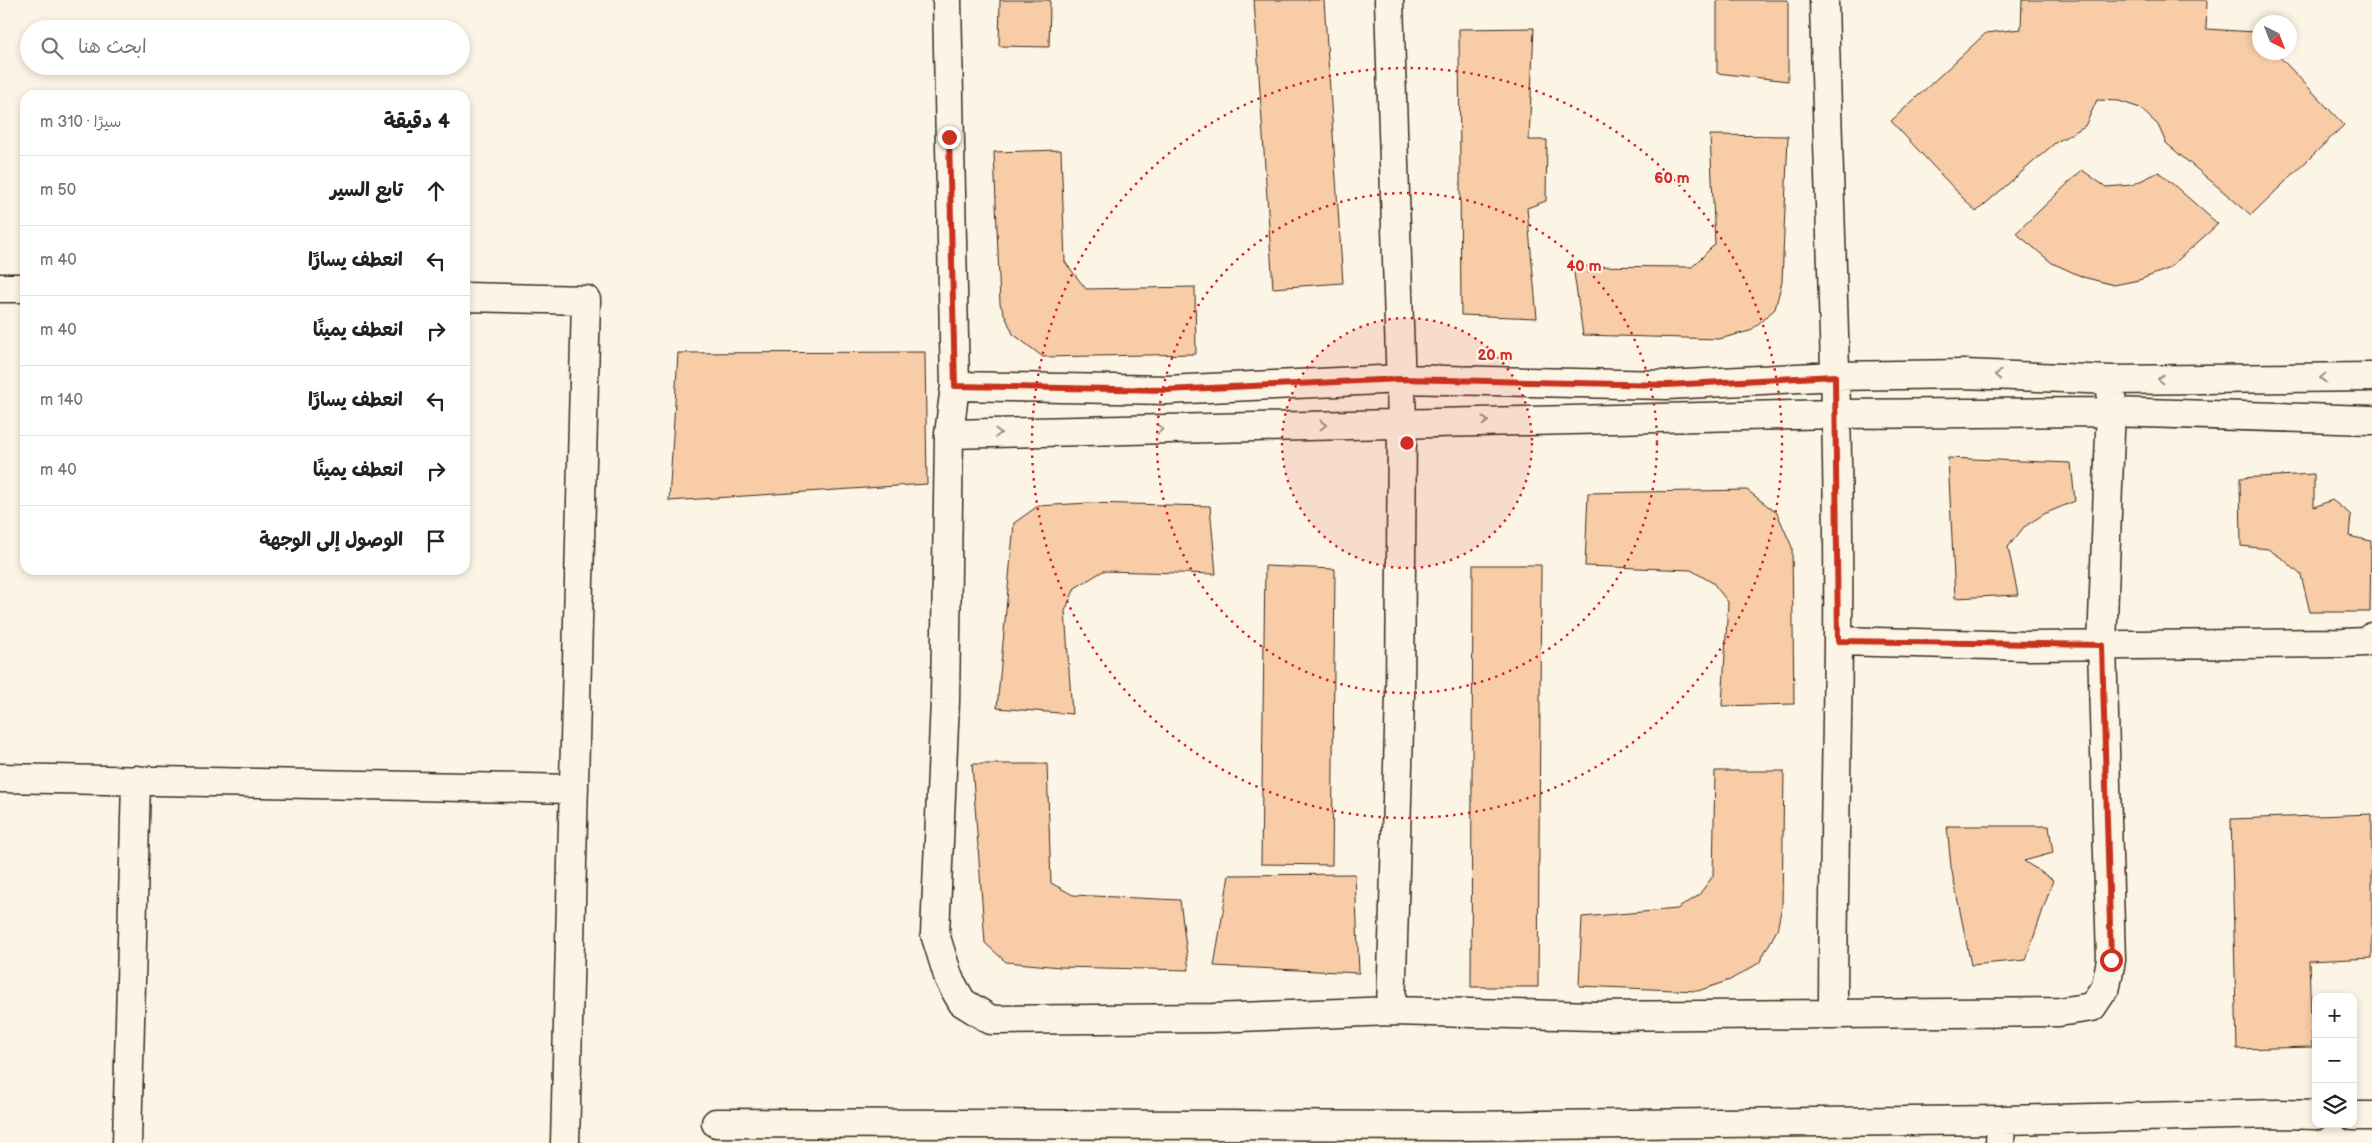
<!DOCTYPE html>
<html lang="ar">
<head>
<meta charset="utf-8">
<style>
  body { margin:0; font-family:"Balsamiq Sans","Playpen Sans Arabic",sans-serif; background:#f2f2f2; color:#222; direction:rtl }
  .controls { position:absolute; right:15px; bottom:15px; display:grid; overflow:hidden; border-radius:10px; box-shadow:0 2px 8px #0003 }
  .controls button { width:45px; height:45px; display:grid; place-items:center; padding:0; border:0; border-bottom:1px solid #e0e0e0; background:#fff; color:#222; font:25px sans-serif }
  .compass { position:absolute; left:2252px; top:15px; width:45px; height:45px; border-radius:50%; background:#fff; box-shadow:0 2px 8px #0003; rotate:138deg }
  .stop { position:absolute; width:15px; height:15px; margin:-11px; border:4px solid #c8321e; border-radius:50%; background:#fff }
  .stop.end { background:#c8321e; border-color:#fff; box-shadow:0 1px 5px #0008 }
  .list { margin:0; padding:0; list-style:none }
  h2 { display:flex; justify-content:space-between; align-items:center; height:65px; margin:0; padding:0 20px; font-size:21px }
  h2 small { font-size:16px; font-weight:400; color:#767676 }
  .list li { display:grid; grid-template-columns:32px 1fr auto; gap:15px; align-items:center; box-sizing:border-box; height:70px; padding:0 20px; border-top:1px solid #e0e0e0 }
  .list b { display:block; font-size:19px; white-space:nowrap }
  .list em { font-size:16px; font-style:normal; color:#767676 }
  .icon { flex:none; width:28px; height:28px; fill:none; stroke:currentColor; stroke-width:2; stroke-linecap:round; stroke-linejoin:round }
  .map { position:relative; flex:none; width:2372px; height:1143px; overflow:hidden; direction:ltr }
  .search { position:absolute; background:#fff; box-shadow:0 2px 8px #0003; left:20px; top:20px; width:450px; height:55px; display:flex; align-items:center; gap:12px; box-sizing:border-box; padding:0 18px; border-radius:28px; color:#767676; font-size:19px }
  .panel { position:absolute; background:#fff; box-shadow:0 2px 8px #0003; left:20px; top:90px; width:450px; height:485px; border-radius:15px; direction:rtl }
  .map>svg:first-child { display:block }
  .building { fill:#f7cca6; stroke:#3b2a1e }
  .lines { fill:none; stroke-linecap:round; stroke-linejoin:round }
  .street-casing { stroke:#3b2a1e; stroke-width:31 }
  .street { stroke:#fcf5e5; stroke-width:28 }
  .oneway { stroke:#9c9082 }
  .route { stroke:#c8321e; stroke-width:6 }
  .ring { fill:none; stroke:#d62828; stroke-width:2.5; stroke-dasharray:2.5 5 }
  .centre { fill:#d62828; stroke:#fcf5e5; stroke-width:2.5 }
  .ring-label { font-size:15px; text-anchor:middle; font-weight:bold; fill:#d62828; stroke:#fcf5e5; stroke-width:4.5; stroke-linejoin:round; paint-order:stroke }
</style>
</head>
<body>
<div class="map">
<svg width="2372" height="1143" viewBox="0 0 2372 1143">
  <rect width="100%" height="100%" fill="#fcf5e5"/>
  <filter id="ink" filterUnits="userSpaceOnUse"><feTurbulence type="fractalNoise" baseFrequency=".02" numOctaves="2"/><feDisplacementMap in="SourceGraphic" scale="10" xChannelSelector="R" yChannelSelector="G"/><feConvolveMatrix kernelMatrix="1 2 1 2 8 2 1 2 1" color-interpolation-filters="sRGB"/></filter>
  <g filter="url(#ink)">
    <path class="building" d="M1000,0H1050L1049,47L999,46Z
      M1254,0H1324L1343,283L1273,288Z
      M1717,0H1788V81L1717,73Z
      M2022,0H2207L2206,29L2255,32L2260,37V52H2275L2344,125L2251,215L2166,143L2158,125L2140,108L2119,101L2097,100L2085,126L2055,143L1976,212L1891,121L1986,33L2021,29Z
      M1534,28L1529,140H1547L1546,201L1527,208L1537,318L1461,315L1459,29Z
      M1710,135L1788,136L1782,282L1775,309L1750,331L1719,339L1583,335L1573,266L1692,267L1715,244Z
      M1061,150L1065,262L1086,289L1195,287L1196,354L1043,357L1013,334L1000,304L994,152Z
      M2082,170L2106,187L2132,185L2159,172L2218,224L2168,269L2139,280L2114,285L2083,277L2052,263L2016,233Z
      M925,352L927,484L669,501L678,353Z
      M1948,458L2071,463L2075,501L2044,514L2024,527L2008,547L2018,595L1955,598Z
      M2314,474V507L2332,500L2351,515L2349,536L2371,541L2370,612H2310L2301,575L2283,559L2268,549L2241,546L2240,478Z
      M1747,490L1777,513L1792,547L1794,704L1722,706L1728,602L1713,583L1691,570L1585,566L1588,493Z
      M1088,503L1210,506L1216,574L1103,571L1075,588L1065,611L1072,714L997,708L1014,523L1038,506Z
      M1473,565H1541L1538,987H1471Z
      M1265,566L1335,569L1332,865L1261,864Z
      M972,764H1047L1051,883L1073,895L1180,900L1189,970L1060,967L1006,962L985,943Z
      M1715,771H1784L1782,906L1777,930L1759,963L1730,980L1698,991L1579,986L1582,917L1677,909L1698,896L1713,876Z
      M2372,814V958L2309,961L2312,1047L2237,1049L2231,819Z
      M1947,826H2049L2053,853L2024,861L2053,880L2026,960L1971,965L1951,867Z
      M1355,874L1359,973L1214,966L1229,875Z"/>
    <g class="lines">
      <defs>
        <path id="street" d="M947,0L955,386L949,434L945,701L935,934L949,979L962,1002L991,1020L1213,1018L1391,1011L1595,1016L2059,1012L2092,1007L2106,986L2111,960L2102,645L2112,380
          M1389,0L1402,423L1400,695L1391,1011
          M1824,0C1829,214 1840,427 1838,641C1837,765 1833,889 1833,1013
          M0,288H25
          M465,297L586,300L565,1143
          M955,386L1167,390L1401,379L1667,385L1835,376L1964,374L2112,380L2372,377
          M949,434L1835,414L2110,412L2372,420
          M1838,641L2029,646L2343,643L2365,642L2372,637
          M0,778L574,789
          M2353,1116H2372
          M716,1123L1454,1126L2001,1120L2278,1114L2316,1115
          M127,1143L136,780
          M2000,1143L2001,1120"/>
      </defs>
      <use href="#street" class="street-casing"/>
      <use href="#street" class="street"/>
    </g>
    <defs><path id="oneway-chevron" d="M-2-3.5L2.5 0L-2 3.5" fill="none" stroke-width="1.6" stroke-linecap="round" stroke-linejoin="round" transform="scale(1.25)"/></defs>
    <g class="oneway">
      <use href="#oneway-chevron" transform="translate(1998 375) rotate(-178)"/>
      <use href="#oneway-chevron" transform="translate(2323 378) rotate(179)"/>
      <use href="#oneway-chevron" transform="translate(2161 379) rotate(180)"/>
      <use href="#oneway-chevron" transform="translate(1485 421) rotate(-1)"/>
      <use href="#oneway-chevron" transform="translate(1323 425) rotate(-1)"/>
      <use href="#oneway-chevron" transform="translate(1160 429) rotate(-1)"/>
      <use href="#oneway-chevron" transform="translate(998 433) rotate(-1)"/>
    </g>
  </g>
  <g class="lines" filter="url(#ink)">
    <path class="route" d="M949,137L955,386L1167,390L1401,379L1667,385L1835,376L1838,641L2102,645L2111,960"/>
  </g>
  <circle cx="1407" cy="443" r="125" fill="#d62828" fill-opacity=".12"/>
  <g class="ring">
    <circle cx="1407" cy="443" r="125"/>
    <circle cx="1407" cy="443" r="250"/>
    <circle cx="1407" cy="443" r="375"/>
  </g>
  <circle cx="1407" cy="443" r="8" class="centre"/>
  <g class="ring-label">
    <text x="1672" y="183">60 m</text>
    <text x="1584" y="271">40 m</text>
    <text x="1495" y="360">20 m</text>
  </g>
</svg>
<div class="controls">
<button>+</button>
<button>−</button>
<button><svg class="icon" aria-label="layers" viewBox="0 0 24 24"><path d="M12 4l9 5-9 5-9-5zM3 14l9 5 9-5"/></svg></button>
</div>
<svg class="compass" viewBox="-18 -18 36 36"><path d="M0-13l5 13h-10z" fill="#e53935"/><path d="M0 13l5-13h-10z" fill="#767676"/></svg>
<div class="stop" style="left:2111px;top:960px"></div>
<div class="stop end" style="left:949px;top:137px"></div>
<div class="search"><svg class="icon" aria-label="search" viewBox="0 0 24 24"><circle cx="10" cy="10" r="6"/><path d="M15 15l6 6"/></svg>ابحث هنا</div>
<section class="panel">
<h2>4 دقيقة<small>سيرًا · 310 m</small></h2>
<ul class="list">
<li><svg class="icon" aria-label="ahead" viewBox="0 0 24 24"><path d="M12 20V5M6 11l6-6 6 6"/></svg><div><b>تابع السير</b></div><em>50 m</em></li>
<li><svg class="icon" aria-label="left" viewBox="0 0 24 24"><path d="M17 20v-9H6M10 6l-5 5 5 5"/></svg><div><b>انعطف يسارًا</b></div><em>40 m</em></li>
<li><svg class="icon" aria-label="right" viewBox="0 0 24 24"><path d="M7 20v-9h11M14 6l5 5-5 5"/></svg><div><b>انعطف يمينًا</b></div><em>40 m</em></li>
<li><svg class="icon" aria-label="left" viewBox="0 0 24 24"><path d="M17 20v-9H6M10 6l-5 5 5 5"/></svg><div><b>انعطف يسارًا</b></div><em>140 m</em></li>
<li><svg class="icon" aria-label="right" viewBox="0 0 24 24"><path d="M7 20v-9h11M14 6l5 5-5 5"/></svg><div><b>انعطف يمينًا</b></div><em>40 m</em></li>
<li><svg class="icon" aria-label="arrive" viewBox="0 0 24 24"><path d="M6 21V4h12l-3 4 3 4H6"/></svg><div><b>الوصول إلى الوجهة</b></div></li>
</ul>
</section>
</div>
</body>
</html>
